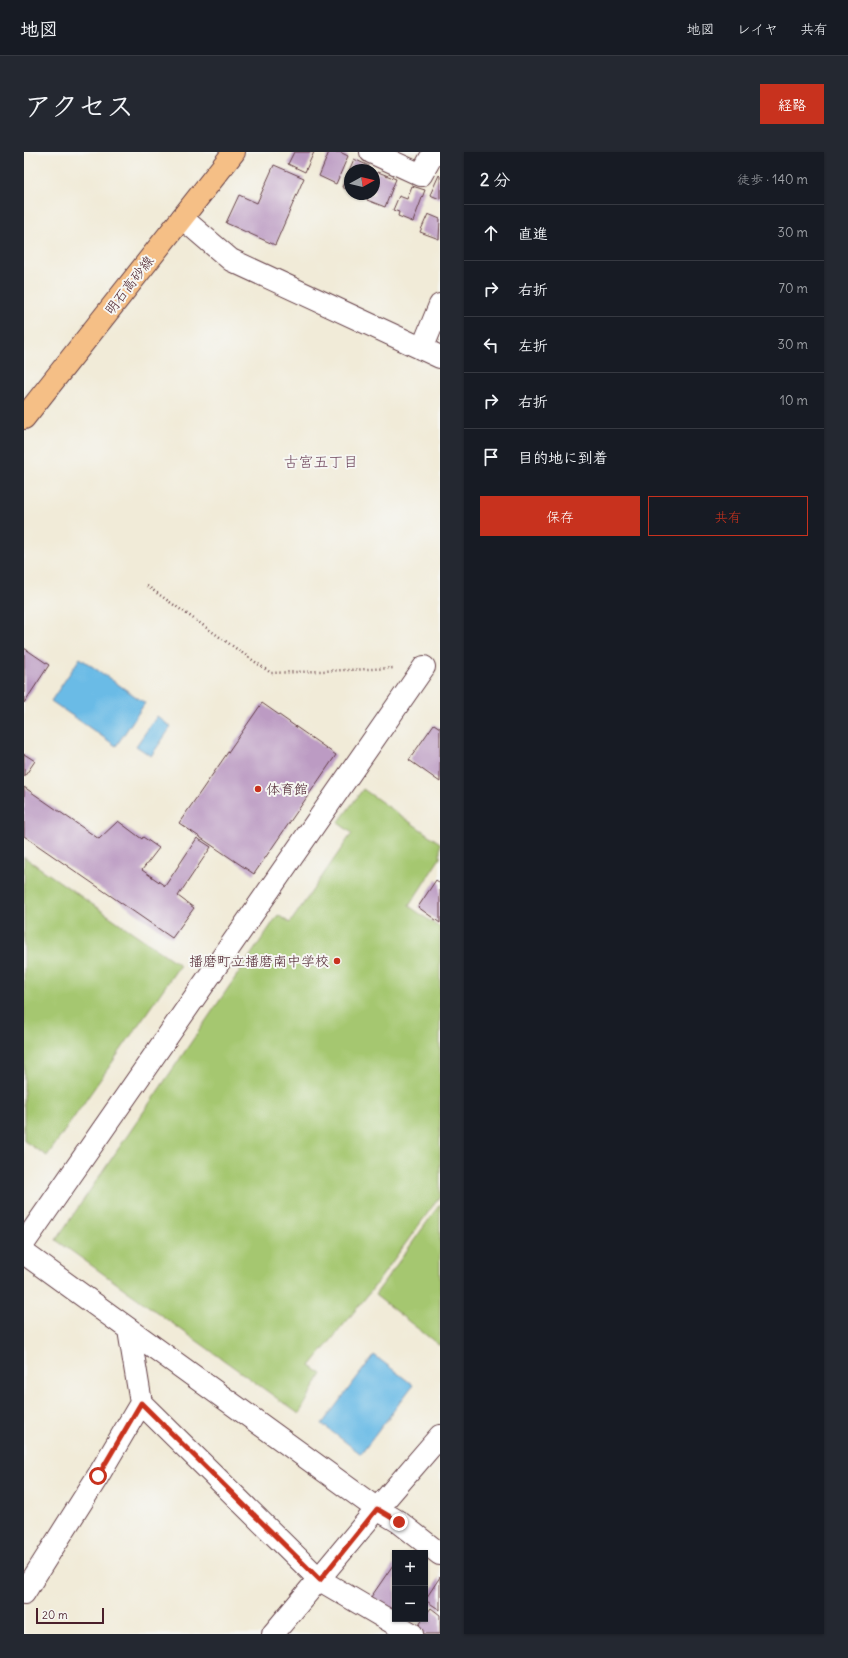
<!DOCTYPE html>
<html lang="ja">
<head>
<meta charset="utf-8">
<style>
  body { margin:0; font-family:Delius,"Klee One",sans-serif; background:#242831; color:#f1f3f6 }
  .controls { position:absolute; right:12px; bottom:12px; display:grid; overflow:hidden; border-radius:0px; box-shadow:0 1px 3px #0004 }
  .controls button { width:36px; height:36px; display:grid; place-items:center; padding:0; border:0; border-bottom:1px solid #363941; background:#171b24; color:#f1f3f6; font:20px sans-serif }
  .compass { position:absolute; left:320px; top:12px; width:36px; height:36px; border-radius:50%; background:#171b24; box-shadow:0 1px 3px #0004; rotate:82deg }
  .scale { position:absolute; left:12px; bottom:10px; width:68px; box-sizing:border-box; padding-left:4px; border:2px solid #4a1f2b; border-top:0; font-size:11px; line-height:14px; white-space:nowrap; color:#4a1f2b; -webkit-text-stroke:3px #f6f6f2; paint-order:stroke }
  .stop { position:absolute; width:12px; height:12px; margin:-9px; border:3px solid #c8321e; border-radius:50%; background:#fff }
  .stop.end { background:#c8321e; border-color:#fff; box-shadow:0 1px 4px #0008 }
  .list { margin:0; padding:0; list-style:none }
  h2 { display:flex; justify-content:space-between; align-items:center; height:52px; margin:0; padding:0 16px; font-size:17px }
  h2 small { font-size:13px; font-weight:400; color:#9ea1a6 }
  .list li { display:grid; grid-template-columns:26px 1fr auto; gap:12px; align-items:center; box-sizing:border-box; height:56px; padding:0 16px; border-top:1px solid #363941 }
  .list b { display:block; font-size:15px; white-space:nowrap }
  .list em { font-size:13px; font-style:normal; color:#9ea1a6 }
  .actions { display:flex; gap:8px; padding:12px 16px }
  .actions a { flex:1; padding:9px 0; border:1px solid #c8321e; border-radius:0px; text-align:center; font-size:14px; color:#c8321e }
  .actions .main { background:#c8321e; color:#fff }
  .icon { flex:none; width:22px; height:22px; fill:none; stroke:currentColor; stroke-width:2; stroke-linecap:round; stroke-linejoin:round }
  .map { position:relative; flex:none; width:416px; height:1482px; overflow:hidden; border-radius:0px }
  header { display:flex; align-items:center; gap:24px; box-sizing:border-box; height:56px; padding:0 20px; background:#171b24; border-bottom:1px solid #363941 }
  header strong { font-size:19px }
  nav { display:flex; gap:22px; margin-inline-start:auto; font-size:14px }
  .intro { display:flex; align-items:center; justify-content:space-between; box-sizing:border-box; height:96px; padding:0 24px }
  h1 { margin:0; font-size:28px }
  .button { padding:10px 18px; border-radius:0px; background:#c8321e; color:#fff; font-size:14px; font-weight:700 }
  main { display:flex; gap:24px; padding:0 24px }
  aside { flex:1; background:#171b24; border-radius:0px; box-shadow:0 1px 3px #0004 }
  .map>svg:first-child { display:block }
  .green { fill:#a5c770; stroke:#78734e }
  .water { fill:#6bbbe6; stroke:#5a6d88 }
  .building { fill:#bc9bc3 }
  .lines { fill:none; stroke-linecap:round; stroke-linejoin:round }
  .minor-casing { stroke:#633e45; stroke-width:24 }
  .major-casing { stroke:#633e45; stroke-width:24 }
  .path { stroke:#633e45; stroke-width:2.5; stroke-dasharray:1 3; stroke-linecap:butt }
  .minor { stroke:#fff; stroke-width:22 }
  .major { stroke:#f5bf86; stroke-width:22 }
  .route { stroke:#c8321e; stroke-width:5 }
  .poi-dot { fill:#c8321e; stroke:#f6f6f2; stroke-width:1.5 }
  .labels { text-anchor:middle; stroke-width:4; stroke-linejoin:round; paint-order:stroke }
  .street-label { font-size:14px; fill:#4a1f2b; stroke:#f6f6f2 }
  .poi-label { font-size:14px; fill:#4a1f2b; stroke:#f6f6f2; text-anchor:start }
  .neighbourhood-label { font-size:15px; fill:#724a60; stroke:#f6f6f2 }
</style>
</head>
<body>
<header>
<strong>地図</strong>
<nav><a>地図</a><a>レイヤ</a><a>共有</a></nav>
</header>
<div class="intro"><h1>アクセス</h1><a class="button">経路</a></div>
<main>
<div class="map">
<svg width="416" height="1482" viewBox="0 0 416 1482">
  <rect width="100%" height="100%" fill="#f6f6f2"/>
  <filter id="ink" filterUnits="userSpaceOnUse"><feTurbulence type="fractalNoise" baseFrequency=".025" numOctaves="2"/><feDisplacementMap in="SourceGraphic" scale="8" xChannelSelector="R" yChannelSelector="G"/><feConvolveMatrix kernelMatrix="1 2 1 2 8 2 1 2 1" color-interpolation-filters="sRGB"/></filter>
  <filter id="wash" filterUnits="userSpaceOnUse"><feTurbulence type="fractalNoise" baseFrequency=".012" numOctaves="4" result="noise"/><feDisplacementMap in="SourceGraphic" scale="16" xChannelSelector="R" yChannelSelector="G"/><feGaussianBlur stdDeviation="0.9" result="paint"/><feColorMatrix in="noise" values="0 0 0 0 0 0 0 0 0 0 0 0 0 0 0 0 0 1.4 0 .05"/><feComposite in="paint" operator="in"/></filter>
  <g filter="url(#wash)">
    <rect width="100%" height="100%" fill="#f1ebd8"/>
    <path class="green" d="M339,637L416,691V706L385,754L416,776V1044L347,1139L286,1214L298,1222L275,1262L32,1088L254,763L266,771L328,681L314,671Z
      M0,705L156,813L23,1004L0,989Z
      M416,1052V1194L351,1143Z"/>
    <path class="water" d="M56,506L121,551L92,594L27,549Z
      M133,564L147,575L127,604L112,594Z
      M350,1203L389,1233L337,1302L298,1272Z"/>
    <g id="blocks">
      <path class="building" d="M270,0H290L281,20L264,12Z
        M305,0H316L324,4L312,32L295,24Z
        M330,7L345,14L343,18H326V39L318,35Z
        M250,13L280,26L251,93L202,71L215,43L233,51Z
        M354,20L372,27L361,55L343,48L345,42H350V29Z
        M415,23L416,24V47L406,43Z
        M388,34L401,38L389,70L374,64L375,60L369,58L375,44L383,47Z
        M404,62L416,67L415,87L396,80Z
        M0,496L25,513L0,551Z
        M238,551L312,603L230,722L155,671Z
        M410,572L416,576V630L385,608Z
        M0,602L11,609L0,625Z
        M0,635L75,687L94,669L118,687L119,685L135,696L118,718L141,734L173,686L187,695L154,744L170,756L148,786L0,684Z
        M412,728L416,731V771L394,755Z
        M369,1413L371,1414V1461L347,1445Z
        M416,1425V1458L401,1448Z
        M407,1456L416,1463V1482H398L392,1478L399,1467H401V1464Z"/>
    </g>
  </g>
  <g filter="url(#ink)">
    <use href="#blocks" fill-opacity="0" stroke="#633e45" stroke-width="1"/>
    <g class="lines">
      <defs>
        <path id="minor" d="M347,0L397,23L410,0
          M158,66L207,108L416,205
          M398,197L416,153
          M0,1091L400,515
          M0,1101L353,1357L375,1370L416,1402
          M105,1178L117,1251L296,1428L388,1482
          M0,1441L74,1324L117,1251
          M249,1482L353,1357L416,1284"/>
        <path id="major" d="M0,266L210,0"/>
      </defs>
      <use href="#minor" class="minor-casing"/>
      <use href="#major" class="major-casing"/>
      <path class="path" d="M123,434L247,521L371,516"/>
      <use href="#minor" class="minor"/>
      <use href="#major" class="major"/>
    </g>
  </g>
  <g class="lines" filter="url(#ink)">
    <path class="route" d="M74,1324L117,1251L296,1428L353,1357L375,1370"/>
  </g>
  <g class="poi-dot">
    <circle cx="234" cy="637" r="4"/>
    <circle cx="313" cy="809" r="4"/>
  </g>
  <g class="labels">
    <g class="street-label">
      <text transform="translate(105 133) rotate(-52)" y="5">明石高砂線</text>
    </g>
    <g class="poi-label">
      <text x="242" y="642">体育館</text>
      <text x="305" y="814" text-anchor="end">播磨町立播磨南中学校</text>
    </g>
    <g class="neighbourhood-label">
      <text x="297" y="315">古宮五丁目</text>
    </g>
  </g>
</svg>
<div class="controls">
<button>+</button>
<button>−</button>
</div>
<svg class="compass" viewBox="-18 -18 36 36"><path d="M0-13l5 13h-10z" fill="#e53935"/><path d="M0 13l5-13h-10z" fill="#9ea1a6"/></svg>
<div class="scale">20 m</div>
<div class="stop" style="left:74px;top:1324px"></div>
<div class="stop end" style="left:375px;top:1370px"></div>
</div>
<aside>
<h2>2 分<small>徒歩 · 140 m</small></h2>
<ul class="list">
<li><svg class="icon" aria-label="ahead" viewBox="0 0 24 24"><path d="M12 20V5M6 11l6-6 6 6"/></svg><div><b>直進</b></div><em>30 m</em></li>
<li><svg class="icon" aria-label="right" viewBox="0 0 24 24"><path d="M7 20v-9h11M14 6l5 5-5 5"/></svg><div><b>右折</b></div><em>70 m</em></li>
<li><svg class="icon" aria-label="left" viewBox="0 0 24 24"><path d="M17 20v-9H6M10 6l-5 5 5 5"/></svg><div><b>左折</b></div><em>30 m</em></li>
<li><svg class="icon" aria-label="right" viewBox="0 0 24 24"><path d="M7 20v-9h11M14 6l5 5-5 5"/></svg><div><b>右折</b></div><em>10 m</em></li>
<li><svg class="icon" aria-label="arrive" viewBox="0 0 24 24"><path d="M6 21V4h12l-3 4 3 4H6"/></svg><div><b>目的地に到着</b></div></li>
</ul>
<div class="actions"><a class="main">保存</a><a>共有</a></div>
</aside>
</main>
</body>
</html>
